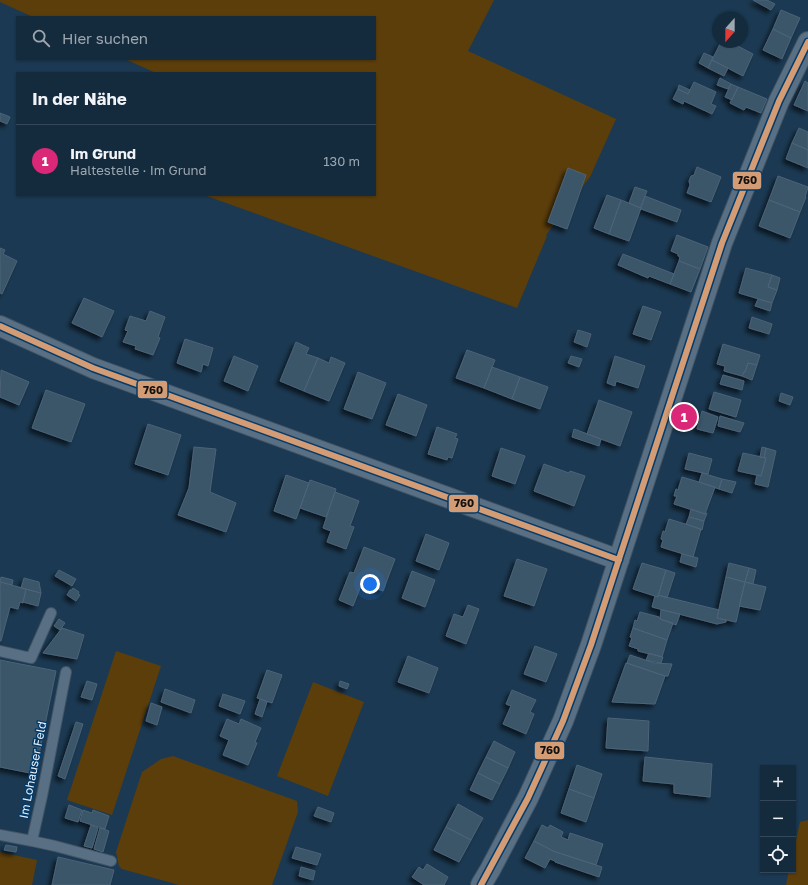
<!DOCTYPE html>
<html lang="de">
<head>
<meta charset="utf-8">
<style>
  body { margin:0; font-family:"Golos Text",sans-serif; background:#1d3345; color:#f1f3f6 }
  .controls { position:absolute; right:12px; bottom:12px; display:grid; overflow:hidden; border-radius:0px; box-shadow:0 1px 3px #0004 }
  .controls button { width:36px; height:36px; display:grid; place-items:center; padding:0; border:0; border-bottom:1px solid #334758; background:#142b3e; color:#f1f3f6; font:20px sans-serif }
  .compass { position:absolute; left:712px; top:12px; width:36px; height:36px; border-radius:50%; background:#142b3e; box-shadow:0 1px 3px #0004; rotate:201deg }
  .you { position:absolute; left:370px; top:584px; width:14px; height:14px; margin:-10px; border:3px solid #fff; border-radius:50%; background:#1a73e8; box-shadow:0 0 0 6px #1a73e833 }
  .badge { display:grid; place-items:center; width:26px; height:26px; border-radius:50%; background:#db2777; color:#fff; font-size:13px; font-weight:700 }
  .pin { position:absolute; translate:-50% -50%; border:2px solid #fff; box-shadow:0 1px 4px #0006 }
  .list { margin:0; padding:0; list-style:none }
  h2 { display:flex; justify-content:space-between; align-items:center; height:52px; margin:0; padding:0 16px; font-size:17px }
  h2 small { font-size:13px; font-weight:400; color:#9da7b0 }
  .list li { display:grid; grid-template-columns:26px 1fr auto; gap:12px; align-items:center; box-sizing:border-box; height:72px; padding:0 16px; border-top:1px solid #334758 }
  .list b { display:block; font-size:15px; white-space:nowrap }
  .list p { margin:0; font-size:13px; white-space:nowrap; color:#9da7b0 }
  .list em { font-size:13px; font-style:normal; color:#9da7b0 }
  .icon { flex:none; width:22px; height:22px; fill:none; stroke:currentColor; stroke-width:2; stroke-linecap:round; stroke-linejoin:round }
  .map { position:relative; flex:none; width:808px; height:885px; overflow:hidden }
  .search { position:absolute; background:#142b3e; box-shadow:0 1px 3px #0004; left:16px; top:16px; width:360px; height:44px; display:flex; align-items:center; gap:10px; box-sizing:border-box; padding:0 14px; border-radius:0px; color:#9da7b0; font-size:15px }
  .panel { position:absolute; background:#142b3e; box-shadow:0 1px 3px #0004; left:16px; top:72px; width:360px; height:124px; border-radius:0px }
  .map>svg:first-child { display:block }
  .green { fill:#5c3e0b }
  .building { fill:#3a5469; stroke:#4c6378; filter:url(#shadow) }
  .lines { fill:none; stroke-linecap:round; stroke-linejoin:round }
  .lane-casing { stroke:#425464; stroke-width:12 }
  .street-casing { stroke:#425464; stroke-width:22 }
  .lane { stroke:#586f84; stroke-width:10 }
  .street { stroke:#586f84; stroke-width:20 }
  .bus-1-casing { stroke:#053b69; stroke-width:9 }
  .bus-1 { stroke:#d39c74; stroke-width:6 }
  .labels { text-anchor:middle; stroke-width:3; stroke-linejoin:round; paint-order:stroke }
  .street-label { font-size:12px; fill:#e8f3fe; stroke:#053b69 }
  .line-badge { stroke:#053b69; stroke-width:1.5 }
  .pale-badge-label { font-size:11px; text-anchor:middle; font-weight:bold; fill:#111 }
</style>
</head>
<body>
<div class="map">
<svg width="808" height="885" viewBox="0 0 808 885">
  <defs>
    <filter id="shadow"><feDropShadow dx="-3.5" dy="3.5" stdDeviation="2" flood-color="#0009"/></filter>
  </defs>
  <rect width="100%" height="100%" fill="#1b3952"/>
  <path class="green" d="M0,0H494L468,51L616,119L590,177L546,235L547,236L517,308L204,195H375V73H156L125,59H375V17H33L0,2Z
    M116,651L161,666L112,815L67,800Z
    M313,682L364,702L328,796L277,776Z
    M173,756L297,801L298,812L272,885H179L122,869L119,866L116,852L142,772L161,759Z
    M808,820V885H786L789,870H793V853L800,822Z
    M0,852L37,860L32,885H0Z"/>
  <path class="building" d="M753,0H767L775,4L771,10Z
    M781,10L800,18L791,38L773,29Z
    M773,29L791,38L782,59L763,50Z
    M721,42H730L753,54L743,76L712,60Z
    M704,53L713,57L708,68L699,63Z
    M712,60L728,68L724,76L708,68Z
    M720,78L731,84L728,89L717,85Z
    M805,81L808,83V111L794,105Z
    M694,82L716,92L711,104L716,106L712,114L684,101L683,104L673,99L678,89L688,94Z
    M731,84L738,87L732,100L725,97Z
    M679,85L690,90L688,94L678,89Z
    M738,87L767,99L761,113L746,107L744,110L730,103Z
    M0,113L10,117L7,124L0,121Z
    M799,128L808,132V150L792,143Z
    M792,143L808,150V168L786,159Z
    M697,167L721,177L711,202L687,193L690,185L689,181L691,176L694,175Z
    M568,168L586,175L567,229L548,222Z
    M778,176L808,187L805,197H806L800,212L769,200Z
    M635,187L647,191L640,208L629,203Z
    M607,195L621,200L609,234L594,228Z
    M645,196L681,210L677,222L641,209Z
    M621,200L641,208L629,241L609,234Z
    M769,200L800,212L790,238L759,226Z
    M677,235L708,247L700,269L679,261L680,257L678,256V254L671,251Z
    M0,248L5,250L3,254L17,261L2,294L0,293Z
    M623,254L674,274L670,284L649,276L648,278L618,265Z
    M679,261L700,269L691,292L670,284Z
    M746,268L772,275L768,287L777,290L772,303L739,293Z
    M772,275L780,278L777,290L768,287Z
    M84,298L114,311L102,337L72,323Z
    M758,299L772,303L770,311L755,306Z
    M643,306L661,312L651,340L633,334Z
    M150,311L165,317L158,337L160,338L153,355L135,349L136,346L123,342L128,331L125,330L130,316L146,321Z
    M752,317L772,324L769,334L749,328Z
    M578,330L591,334L587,347L574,342Z
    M185,339L213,348L208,366L203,364L201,372L177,363Z
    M296,342L309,348L306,354L318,358L304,391L280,381Z
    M723,344L760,355L757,365L748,363L745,372H744L742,376L724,371L725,366L717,364Z
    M467,350L495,360L484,388L456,378Z
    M234,356L258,366L248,391L224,381Z
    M571,356L582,359L579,367L568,363Z
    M615,356L645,366L638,388L616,381L615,386L607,383Z
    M331,357L345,363L329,401L304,391L318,358L329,363Z
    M748,363L757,365L752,380L742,376L744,372H745Z
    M492,367L520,377L512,399L484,388Z
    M1,370L29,382L19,405L0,397Z
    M358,372L386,383L372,419L344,409Z
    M723,375L744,381L742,390L720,384Z
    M520,377L548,387L540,409L512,399Z
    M46,390L85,404L71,442L32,428Z
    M714,392L741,400L736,417L709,409Z
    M781,393L793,397L790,405L779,401Z
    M398,394L427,405L416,436L386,425Z
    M599,400L632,412L620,446L587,434Z
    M702,411L718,417L713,433L697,429Z
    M720,416L744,423L740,432L718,426Z
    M148,424L181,435L168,475L135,464Z
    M437,427L457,434L455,438L458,439L452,458L448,457L447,460L428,454Z
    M574,429L601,439L599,446L572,437Z
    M194,447L216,449L210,492L236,503L226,532L178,515L189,488Z
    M762,447L766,448L764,458L760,457Z
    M501,448L525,456L515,484L492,476Z
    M766,448L776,451L768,487L755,484L757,475L761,476L766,458H764Z
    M689,453L712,459L708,474L685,469Z
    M743,453L766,458L761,476L738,471Z
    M544,464L569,473L570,471L585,476L574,506L534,491Z
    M702,473L722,479L719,489L699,482Z
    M286,475L309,483L296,519L274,511Z
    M682,477L715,487L705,514L674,504L677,496H674L676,489L678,490Z
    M722,479L736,482L732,493L719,489Z
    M310,480L336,489L326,517L300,508Z
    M335,492L359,501L350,526L354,527L346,549L327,542L331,531L323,528Z
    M691,509L705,514L707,513L704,521L689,517Z
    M689,517L704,521L702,530L686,524Z
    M669,519L701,529L693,557L661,547L663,540L661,539L663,531L665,532Z
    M426,534L449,543L439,570L416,561Z
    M364,547L395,559L383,591L362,583L353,606L339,600L350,572L354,573Z
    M682,554L698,558L696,567L680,562Z
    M517,559L547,569L534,606L504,596Z
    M642,563L666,570L658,597L633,589Z
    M729,563L749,568L745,582L726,577Z
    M749,568L756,570L753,584L745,582Z
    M59,570L76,579L72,586L55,576Z
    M666,570L675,573L667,598L658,595Z
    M412,571L435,580L425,607L402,598Z
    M1,577L13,580L12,585L0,582Z
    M726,577L745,582L736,622L717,618Z
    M24,578L39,582L41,593L21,588Z
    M0,582L26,589L23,603L20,602L18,609L10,607L1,641H0Z
    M745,582L766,587L760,610L739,606Z
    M73,588L79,592L78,594L80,595L76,601L67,595L70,590H72Z
    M26,589L41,593L38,606L23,602Z
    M658,595L719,610L717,618L726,620V622L717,624L652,607L655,596L658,597Z
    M468,605L479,609L466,644L446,636L454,614L463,617Z
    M661,610L680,614L676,625L660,619Z
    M640,612L659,617L660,619L673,623L667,640L633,628L635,620L637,621Z
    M59,619L65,623L60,630L54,626Z
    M62,628L84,635L77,659L43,653Z
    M633,628L667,640L662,657L638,651V649L629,646L632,638L630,637Z
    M535,646L557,654L546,682L524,674Z
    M649,653L663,657L661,663L646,660Z
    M630,655L654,663L672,664L668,676H665L627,663Z
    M408,656L438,668L429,693L398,682Z
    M0,660L56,671L35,774L0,767Z
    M626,663L665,676L655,704L612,702Z
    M267,670L282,675L272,703L257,698Z
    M87,681L97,684L92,700L81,697Z
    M340,681L349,684L347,689L339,686Z
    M165,689L195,700L191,713L161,702Z
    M512,690L536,700L530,712L534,714L526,734L503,724L511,706L506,704Z
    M223,694L245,701L240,714L219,706Z
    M260,699L267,702L262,717L255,714Z
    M151,703L162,707L157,725L146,721Z
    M608,718L649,721L648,751L606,748Z
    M227,719L239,724L241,719L261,728L255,742L257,743L248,765L223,755L229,740L220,736Z
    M76,722L83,724L65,779L58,776Z
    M494,741L515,752L508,768L486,757Z
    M486,757L508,768L500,784L478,773Z
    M645,757L712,764L710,797L674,793V784L643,781Z
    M577,765L602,774L594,798L569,789Z
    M478,773L500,784L492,800L470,790Z
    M569,789L594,798L586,822L561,813Z
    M458,804L483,818L471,840L446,827Z
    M69,805L82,810L78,822L65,818Z
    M318,807L334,813L331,822L314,816Z
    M83,810L92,813L93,810L109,816L105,829L80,821Z
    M91,825L98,828L92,848L84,846Z
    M542,825L548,828L550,825L563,832L561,837L568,840L570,833L603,844L596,865L553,851L534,841Z
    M446,827L471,840L459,862L434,850Z
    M100,828L109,831L103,852L94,849Z
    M534,841L553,851L602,867L599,877L555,862V861L550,859L545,868L525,858Z
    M6,845L17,847L16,852L4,850Z
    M296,847L321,854L317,865L292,858Z
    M58,857L114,870L110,885H52Z
    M427,864L448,877L444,885H424L412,877L419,867L423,870Z
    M301,867L315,871L313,880L299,876Z"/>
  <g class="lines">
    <defs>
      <path id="lane" d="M0,651L31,658L51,613
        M0,835L32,841L42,796L66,672
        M32,841L55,846L111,861"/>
      <path id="street" d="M0,326L93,368L619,560
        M481,885L490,870L528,798L563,721L591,645L722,243L779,101L808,42"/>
    </defs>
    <use href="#lane" class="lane-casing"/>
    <use href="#street" class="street-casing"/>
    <use href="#lane" class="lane"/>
    <use href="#street" class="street"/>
    <defs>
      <path id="bus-1" d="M0,326L93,368L619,560
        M481,885L528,798L563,721L591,645L722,243L779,101L808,42"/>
    </defs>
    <use href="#bus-1" class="bus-1-casing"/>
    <use href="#bus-1" class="bus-1"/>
  </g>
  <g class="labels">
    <g class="street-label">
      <text transform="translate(33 770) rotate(-79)" y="4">Im Lohauser Feld</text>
    </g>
  </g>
  <g class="line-badge">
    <rect x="732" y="171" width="30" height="19" rx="4" fill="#d39c74"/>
    <rect x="137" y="380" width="31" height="19" rx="4" fill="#d39c74"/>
    <rect x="448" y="494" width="31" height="19" rx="4" fill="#d39c74"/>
    <rect x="534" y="741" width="31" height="19" rx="4" fill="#d39c74"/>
  </g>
  <g class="pale-badge-label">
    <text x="747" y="184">760</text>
    <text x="153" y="394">760</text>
    <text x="464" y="507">760</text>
    <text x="550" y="754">760</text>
  </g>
</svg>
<div class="controls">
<button>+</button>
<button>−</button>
<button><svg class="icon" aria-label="locate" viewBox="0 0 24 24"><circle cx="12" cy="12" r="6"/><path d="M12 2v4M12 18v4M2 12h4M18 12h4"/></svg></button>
</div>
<svg class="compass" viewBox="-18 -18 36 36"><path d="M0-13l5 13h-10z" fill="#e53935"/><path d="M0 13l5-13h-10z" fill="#9da7b0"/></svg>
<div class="you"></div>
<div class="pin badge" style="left:684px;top:417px">1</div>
<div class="search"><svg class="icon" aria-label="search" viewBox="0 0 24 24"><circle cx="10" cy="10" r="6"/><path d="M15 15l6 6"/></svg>Hier suchen</div>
<section class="panel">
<h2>In der Nähe<small></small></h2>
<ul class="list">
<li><span class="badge">1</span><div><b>Im Grund</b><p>Haltestelle · Im Grund</p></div><em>130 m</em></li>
</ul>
</section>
</div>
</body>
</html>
